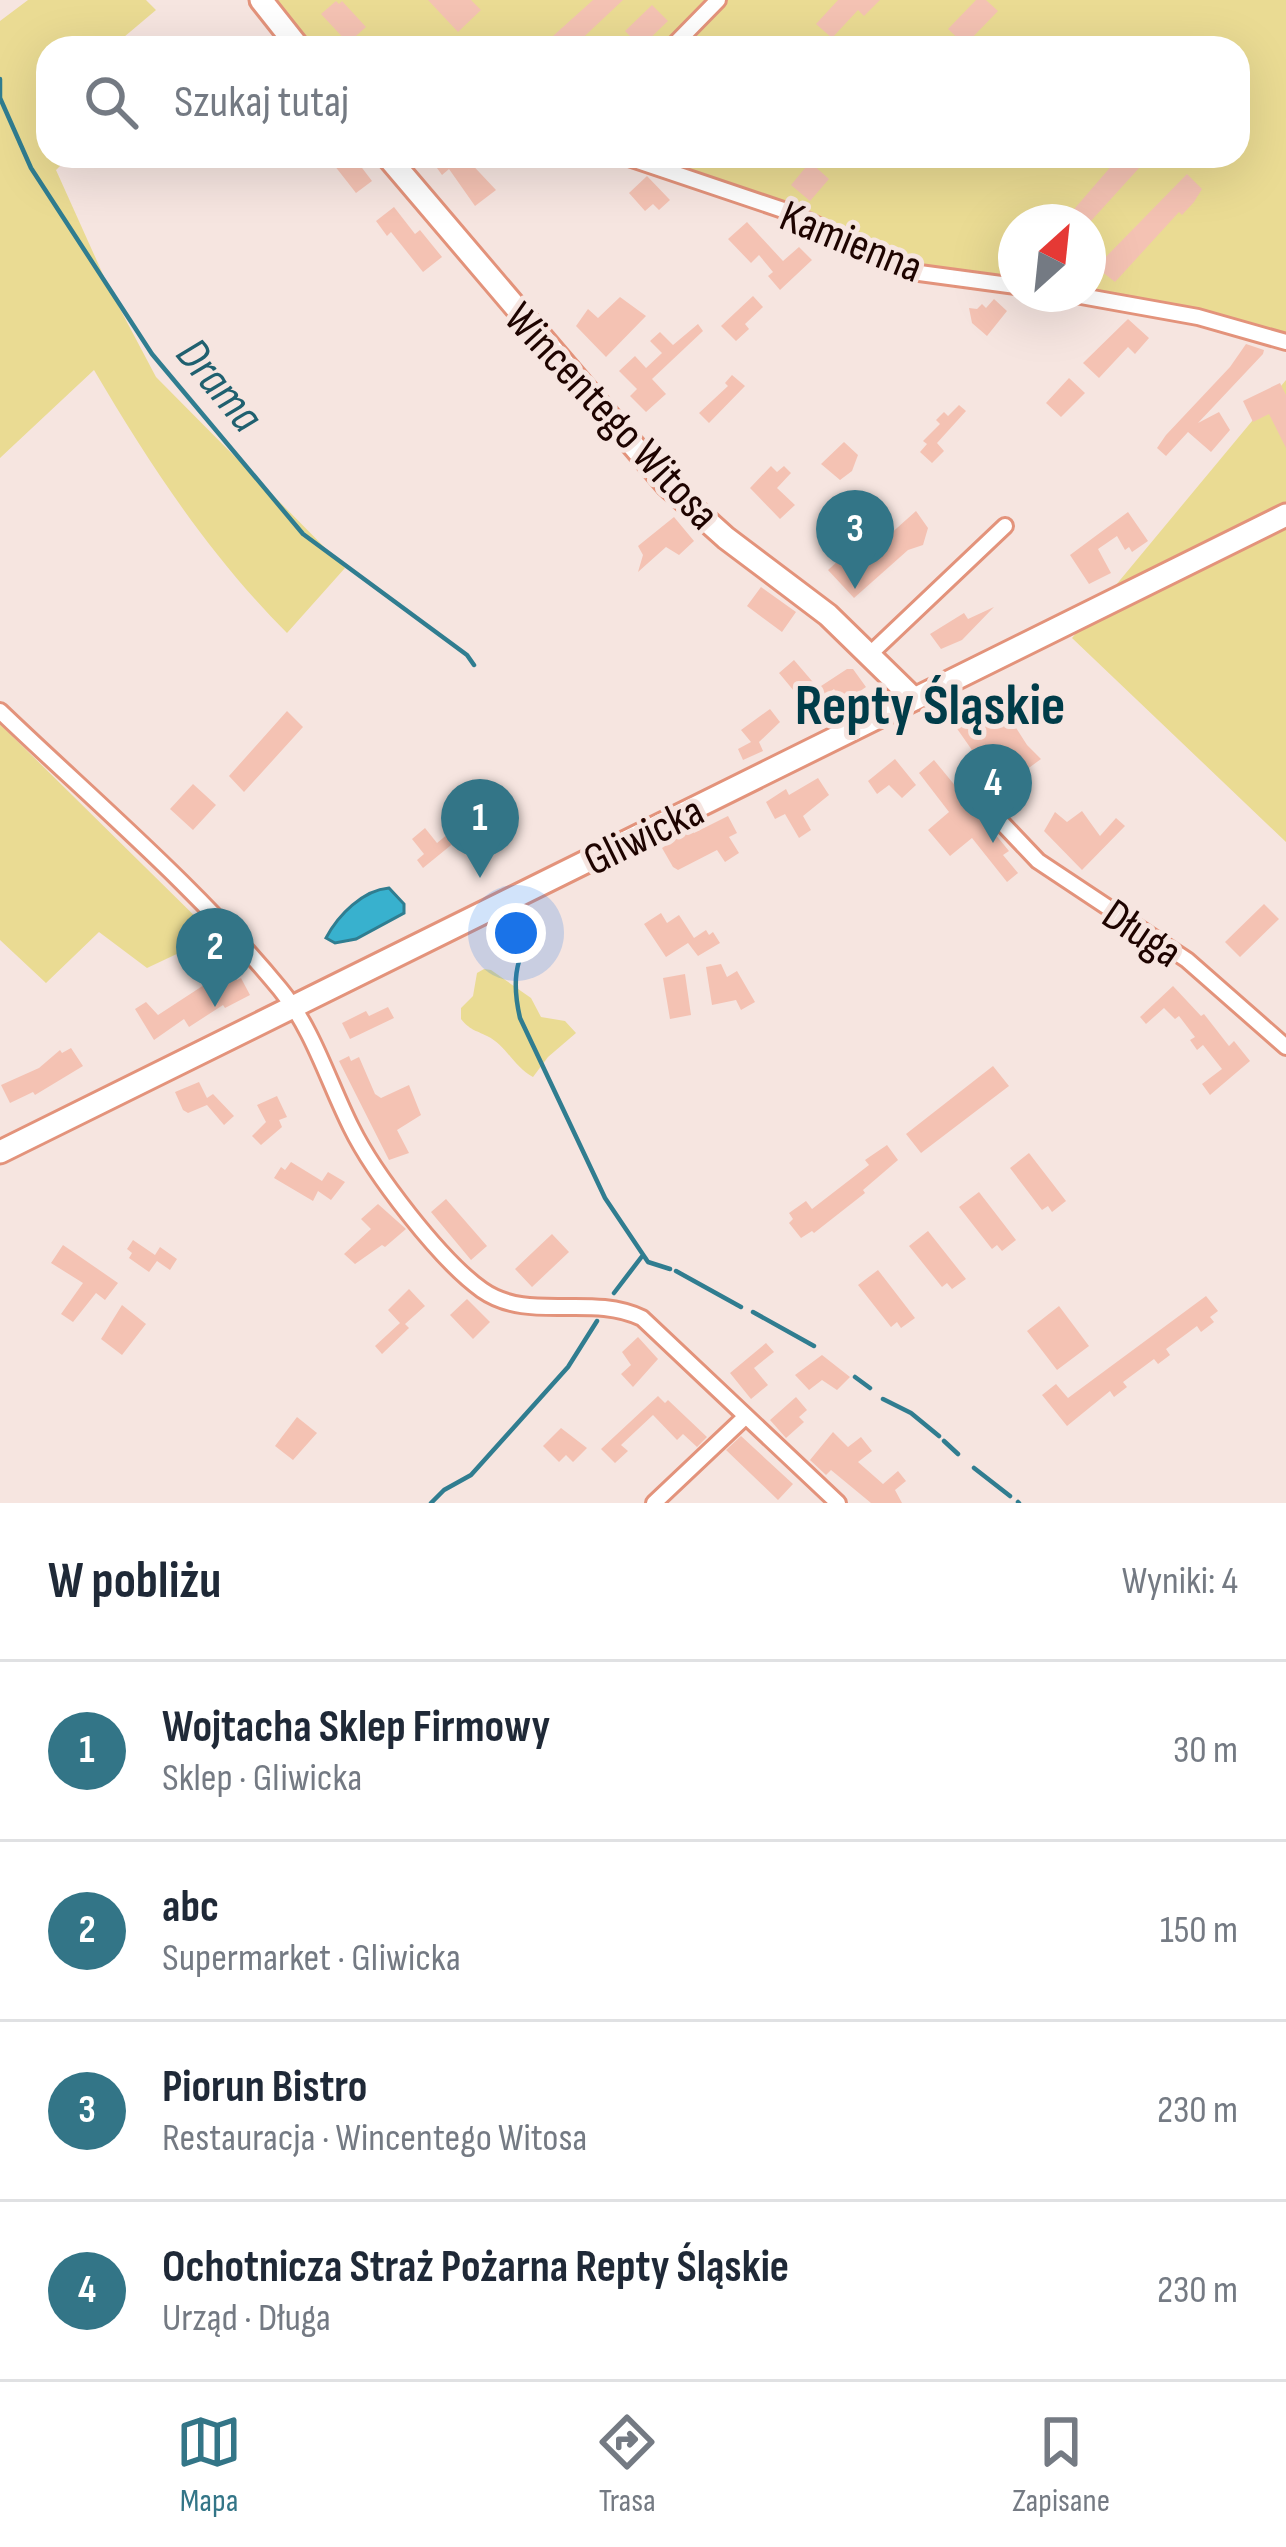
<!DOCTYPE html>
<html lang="pl">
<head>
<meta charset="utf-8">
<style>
  body { margin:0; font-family:"Sofia Sans Condensed",sans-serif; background:#f6f6f7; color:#1f2937 }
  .compass { position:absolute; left:998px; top:204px; width:108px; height:108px; border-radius:50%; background:#fff; box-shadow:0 12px 48px #0002; rotate:27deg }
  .you { position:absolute; left:516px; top:933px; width:42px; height:42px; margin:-30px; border:9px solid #fff; border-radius:50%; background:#1a73e8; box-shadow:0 0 0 18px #1a73e833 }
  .badge { display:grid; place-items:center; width:78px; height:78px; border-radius:50%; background:#337587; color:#fff; font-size:39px; font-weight:700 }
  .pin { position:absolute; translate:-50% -99px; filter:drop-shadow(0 3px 6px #0008) }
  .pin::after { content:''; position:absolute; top:63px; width:42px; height:36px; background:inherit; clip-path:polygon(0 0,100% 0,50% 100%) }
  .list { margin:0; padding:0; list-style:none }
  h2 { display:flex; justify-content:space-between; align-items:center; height:156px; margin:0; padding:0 48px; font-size:51px }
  h2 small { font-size:39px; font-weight:400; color:#747a83 }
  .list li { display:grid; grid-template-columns:78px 1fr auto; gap:36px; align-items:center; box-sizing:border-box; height:180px; padding:0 48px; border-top:3px solid #e0e1e3 }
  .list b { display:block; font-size:45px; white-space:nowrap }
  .list p { margin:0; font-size:39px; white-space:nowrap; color:#747a83 }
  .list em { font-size:39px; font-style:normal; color:#747a83 }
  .icon { flex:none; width:66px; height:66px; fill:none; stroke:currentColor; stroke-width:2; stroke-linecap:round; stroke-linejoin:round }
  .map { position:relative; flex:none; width:1286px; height:1503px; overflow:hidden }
  .search { position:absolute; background:#fff; box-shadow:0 12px 48px #0002; left:36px; right:36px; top:36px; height:132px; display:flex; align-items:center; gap:30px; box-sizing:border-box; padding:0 42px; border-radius:36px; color:#747a83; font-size:45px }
  .sheet { height:876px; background:#fff }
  nav { display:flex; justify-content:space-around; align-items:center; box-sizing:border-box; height:168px; border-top:3px solid #e0e1e3; background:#fff; font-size:33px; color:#747a83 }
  nav a { display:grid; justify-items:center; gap:6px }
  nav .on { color:#337587 }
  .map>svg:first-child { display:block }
  .green { fill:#eadb93 }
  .water { fill:#38b1ce; stroke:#307d90; stroke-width:3 }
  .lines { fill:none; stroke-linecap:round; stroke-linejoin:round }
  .stream { stroke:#307d90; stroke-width:4.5 }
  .building { fill:#f4c2b3 }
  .street-casing { stroke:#e3937b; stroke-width:20 }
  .secondary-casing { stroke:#e3937b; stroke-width:27 }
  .primary-casing { stroke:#e3937b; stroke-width:27 }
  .street { stroke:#fff; stroke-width:14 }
  .secondary { stroke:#fff; stroke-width:21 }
  .primary { stroke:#fff; stroke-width:21 }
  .labels { text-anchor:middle; stroke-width:10; stroke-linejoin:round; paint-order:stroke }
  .street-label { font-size:45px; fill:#1e0400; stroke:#f6e5e0 }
  .water-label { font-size:48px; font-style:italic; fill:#20606f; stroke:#f6e5e0 }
  .district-label { font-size:57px; font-weight:bold; fill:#003c49; stroke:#f6e5e0 }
</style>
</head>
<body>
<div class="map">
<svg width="1286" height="1503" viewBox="0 0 1286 1503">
  <rect width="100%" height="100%" fill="#f6e5e0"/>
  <path class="green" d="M28,0H146L156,10L111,48H48V156H70L56,170L110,290L156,377L345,568L287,633C209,555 150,465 94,370L0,458V21Z
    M269,0H1286V350L1145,310L1037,294H1088V222H1016V291L926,278L781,212L621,156H1238V48H309Z
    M1286,380V842L1072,638Z
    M0,724L215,936L147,968L99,932L46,983L0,940Z
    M484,969L491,970L531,998L541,1017L565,1021L576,1033L548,1057L533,1077C514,1067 506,1045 487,1036C475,1030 470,1030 461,1019V1008L473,996L477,973Z"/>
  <path class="water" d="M389,888L404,904V913L356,939L335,943L326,938C338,915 363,890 389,888Z"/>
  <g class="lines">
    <path class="stream" d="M0,79V98L31,168L152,354L303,534L467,655L474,665
      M535,914C521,957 509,970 520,1018L605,1198L648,1262L670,1269
      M676,1271L741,1307
      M614,1293L643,1255
      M753,1312L814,1346
      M855,1377L870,1388
      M883,1399L911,1413L939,1436
      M944,1441L958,1454
      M974,1468L1010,1496
      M1018,1502L1019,1503
      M431,1503L444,1490L471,1475L568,1367L597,1321"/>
  </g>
  <path class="building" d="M428,0H471L481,10L458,32Z
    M593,0H623L572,48H565L553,36Z
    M838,0H880L864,16L858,10L832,38L816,24Z
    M976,0H986L998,11L965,45L948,29Z
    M336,1L339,4L342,1L366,27L348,43L321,14Z
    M652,5L668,21L641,47L625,31Z
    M327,156H353L372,181L356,193Z
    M439,156H464L496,190L475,206L449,169L442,175L432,161Z
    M1120,156H1150L1090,222H1063Z
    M810,162L829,179L810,201L791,185Z
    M1187,174L1202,189L1194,202L1182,215L1179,212L1115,282L1096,267Z
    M647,176L670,200L659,210L653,204L645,211L629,193Z
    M394,207L415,234L420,230L442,257L423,272L391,232L387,236L376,221Z
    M747,222L783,261L799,247L812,260L780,290L768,276L773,272L759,255L751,263L728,239Z
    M753,296L763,307L745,324L749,329L736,341L721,326Z
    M620,297L646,316L606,357L576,326L588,309L598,318Z
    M994,299L1007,311L987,336L972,323L969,308L977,309L982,304L986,308Z
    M1128,319L1149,338L1135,354L1128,347L1099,378L1083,363Z
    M698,324L703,331L652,379L666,394L646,412L630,396L637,389L619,371L635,356L646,368L662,353L650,341L660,332L673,345Z
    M1246,344L1264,350L1263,354L1198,423L1219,412L1230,430L1211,452L1188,432L1166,456L1157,448L1166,435L1230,367Z
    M732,375L745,386L709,423L699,413L728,386L725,383Z
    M1069,378L1085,393L1061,417L1046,403Z
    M1280,383L1286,395V448L1269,414L1253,422L1243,401Z
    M959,405L966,411L937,443L944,451L932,463L920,452L927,444L923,441L940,424L936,420L944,412L948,416Z
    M844,442L858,455L852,471L840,480L821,464Z
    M771,466L777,472L784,466L791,473L777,488L795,505L780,519L750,488Z
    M916,511L928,528L923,545L908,550L854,598L828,570L849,551L854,558L865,548L869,553Z
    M1128,512L1148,541L1132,552L1129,547L1125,550L1117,536L1098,549L1111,573L1089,584L1070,555Z
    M674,517L694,541L679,555L666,547L638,572L643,555L638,546Z
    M761,587L796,612L782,632L747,606Z
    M994,607L962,640L941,649L930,634L964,613L968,619Z
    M794,660L818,688L847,669H853L866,687L843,703L834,689L809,709L779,673Z
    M974,694L981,707L997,698L1027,745L1041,759L1026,770L1016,756L988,773L944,710Z
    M770,709L780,722L759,742L763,751L743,760L738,749L751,742L741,730Z
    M287,711L303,727L244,792L229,776Z
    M895,759L916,785L902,798L889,785L877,794L868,781Z
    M934,760L1009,851L1003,855L1018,873L1007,882L972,838L950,856L928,830L949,812L919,773Z
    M818,778L829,795L803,816L811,830L799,838L785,814L775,819L766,802L786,789L789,795Z
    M193,784L216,805L193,830L170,809Z
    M1082,811L1100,836L1116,818L1125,826L1082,870L1044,831L1055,812L1067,822Z
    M728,816L737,833L729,837L739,853L725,862L717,850L678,870L673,867L662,848L692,829L694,833Z
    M425,828L437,843L454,829L461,837L423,868L417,860L424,854L412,839Z
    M1264,904L1279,919L1240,957L1225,942Z
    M661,913L667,923L679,915L694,938L706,930L709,935L713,932L720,943L698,956L688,943L666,957L644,924Z
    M226,954L237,980L241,978L250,995L225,1008L223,1005L189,1027L184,1019L154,1040L135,1009L146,1002L158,1015L204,985L196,967Z
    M721,964L727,977L737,971L755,1002L741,1010L736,1000L712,1005L706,967Z
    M685,974L691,1015L670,1019L663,978Z
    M1173,986L1201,1016L1204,1014L1229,1046L1234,1041L1250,1061L1210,1095L1202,1084L1222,1069L1203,1045L1197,1050L1190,1040L1195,1037L1179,1016L1175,1019L1164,1008L1146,1024L1140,1017Z
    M388,1007L394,1018L350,1039L342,1023L366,1011L369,1016Z
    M71,1048L83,1066L35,1095L33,1092L10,1103L1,1085L39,1068L60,1050L62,1053Z
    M349,1056L351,1061L359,1057L375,1094L381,1098L409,1085L421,1115L397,1130L409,1153L389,1160L339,1061Z
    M993,1066L1009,1086L921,1153L906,1134Z
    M199,1082L207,1098L213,1094L234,1116L224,1125L207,1105L188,1113L183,1110L175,1092Z
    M277,1096L287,1117L279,1120L282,1127L261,1145L252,1136L266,1122L257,1105Z
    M887,1145L898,1160L863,1190L865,1193L814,1233L812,1231L801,1238L789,1223L793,1219L789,1213L806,1201L812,1209L869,1165L865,1160Z
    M1029,1153L1066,1201L1052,1212L1048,1206L1042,1210L1010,1168Z
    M291,1162L322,1181L328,1172L345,1182L331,1200L318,1191L313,1201L274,1178L281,1167L285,1170Z
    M979,1192L1016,1240L1002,1251L997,1245L992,1249L959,1207Z
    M446,1199L487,1246L471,1260L431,1212Z
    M378,1204L406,1229L385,1247L382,1245L355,1264L344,1254L371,1229L361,1219Z
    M928,1231L966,1279L952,1289L947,1283L942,1287L909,1246Z
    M552,1234L569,1252L532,1287L515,1269Z
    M133,1240L155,1255L160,1247L177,1259L170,1270L157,1261L149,1272L129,1258L132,1253L127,1249Z
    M63,1245L118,1283L105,1300L96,1293L73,1322L61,1314L83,1283L51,1263Z
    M878,1270L915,1318L901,1328L897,1322L891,1327L858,1285Z
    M409,1289L425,1306L405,1324L409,1328L382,1354L375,1346L400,1323L388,1310Z
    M1206,1296L1218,1311L1210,1317L1214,1322L1201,1332L1197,1326L1166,1349L1170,1355L1158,1364L1154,1359L1123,1382L1127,1387L1114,1397L1110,1391L1067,1426L1042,1395L1056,1384L1068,1398Z
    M467,1299L490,1322L473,1339L450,1315Z
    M122,1305L146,1324L122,1355L101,1339Z
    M1059,1306L1089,1346L1057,1370L1027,1331Z
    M638,1337L658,1359L633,1387L621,1374L631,1365L622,1352Z
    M766,1343L774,1352L754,1368L768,1385L751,1399L730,1373Z
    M822,1355L850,1377L837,1390L822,1380L809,1390L795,1375Z
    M658,1396L665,1403L668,1400L707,1437L697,1447L683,1434L677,1440L653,1415L621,1445L628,1451L615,1463L601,1449Z
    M796,1397L807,1410L799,1417L804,1422L786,1438L770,1420Z
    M297,1417L317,1433L293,1460L275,1446Z
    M561,1428L587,1448L573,1462L566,1455L559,1462L543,1446Z
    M833,1432L848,1447L861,1437L872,1451L858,1462L883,1484L898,1471L906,1481L895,1490L902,1503H871L831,1470L826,1475L810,1460Z
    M741,1436L793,1484L778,1500L726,1450Z"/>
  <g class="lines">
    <defs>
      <path id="street" d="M671,48L718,0
        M623,156L792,213L912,272L1016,286
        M1070,294L1198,317L1286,342
        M869,655L1005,526
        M0,711C94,801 197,888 280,989C313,1029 328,1081 351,1127C374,1174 440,1260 482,1290C529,1323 590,1293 642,1318L838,1503
        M1000,821L1038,861L1187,960L1286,1047
        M654,1503L744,1418"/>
      <path id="secondary" d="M261,0L299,48
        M387,156L667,485L726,538L828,615L914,699"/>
      <path id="primary" d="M0,1152L1286,515"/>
    </defs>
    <use href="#street" class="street-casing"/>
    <use href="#secondary" class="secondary-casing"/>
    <use href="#primary" class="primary-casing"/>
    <use href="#street" class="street"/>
    <use href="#secondary" class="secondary"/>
    <use href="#primary" class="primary"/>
  </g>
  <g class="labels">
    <g class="street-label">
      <text transform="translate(852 240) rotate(22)" y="16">Kamienna</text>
      <text transform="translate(613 415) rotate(47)" y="16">Wincentego Witosa</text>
      <text transform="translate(643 834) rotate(-26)" y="16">Gliwicka</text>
      <text transform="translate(1143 932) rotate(34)" y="16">Długa</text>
    </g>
    <g class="water-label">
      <text transform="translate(221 384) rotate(50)" y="17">Drama</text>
    </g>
    <g class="district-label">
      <text x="930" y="724">Repty Śląskie</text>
    </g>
  </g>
</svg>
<svg class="compass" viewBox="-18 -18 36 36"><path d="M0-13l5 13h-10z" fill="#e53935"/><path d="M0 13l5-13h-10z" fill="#747a83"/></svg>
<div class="you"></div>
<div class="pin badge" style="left:480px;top:878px">1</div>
<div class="pin badge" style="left:215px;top:1007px">2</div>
<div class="pin badge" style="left:855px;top:589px">3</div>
<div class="pin badge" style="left:993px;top:843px">4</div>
<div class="search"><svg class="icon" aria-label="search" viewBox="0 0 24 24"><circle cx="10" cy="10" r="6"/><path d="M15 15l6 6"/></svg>Szukaj tutaj</div>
</div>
<section class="sheet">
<h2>W pobliżu<small>Wyniki: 4</small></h2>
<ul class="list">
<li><span class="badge">1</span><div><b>Wojtacha Sklep Firmowy</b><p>Sklep · Gliwicka</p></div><em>30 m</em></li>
<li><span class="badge">2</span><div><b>abc</b><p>Supermarket · Gliwicka</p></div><em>150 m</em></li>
<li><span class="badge">3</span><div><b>Piorun Bistro</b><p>Restauracja · Wincentego Witosa</p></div><em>230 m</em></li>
<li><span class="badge">4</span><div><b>Ochotnicza Straż Pożarna Repty Śląskie</b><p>Urząd · Długa</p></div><em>230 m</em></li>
</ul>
</section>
<nav>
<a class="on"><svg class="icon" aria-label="map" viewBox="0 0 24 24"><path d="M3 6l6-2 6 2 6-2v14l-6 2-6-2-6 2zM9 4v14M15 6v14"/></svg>Mapa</a>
<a><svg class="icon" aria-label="directions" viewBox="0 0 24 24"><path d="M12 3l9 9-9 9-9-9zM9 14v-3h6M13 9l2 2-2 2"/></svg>Trasa</a>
<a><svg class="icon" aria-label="saved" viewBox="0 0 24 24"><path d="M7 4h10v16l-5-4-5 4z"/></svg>Zapisane</a>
</nav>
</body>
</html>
